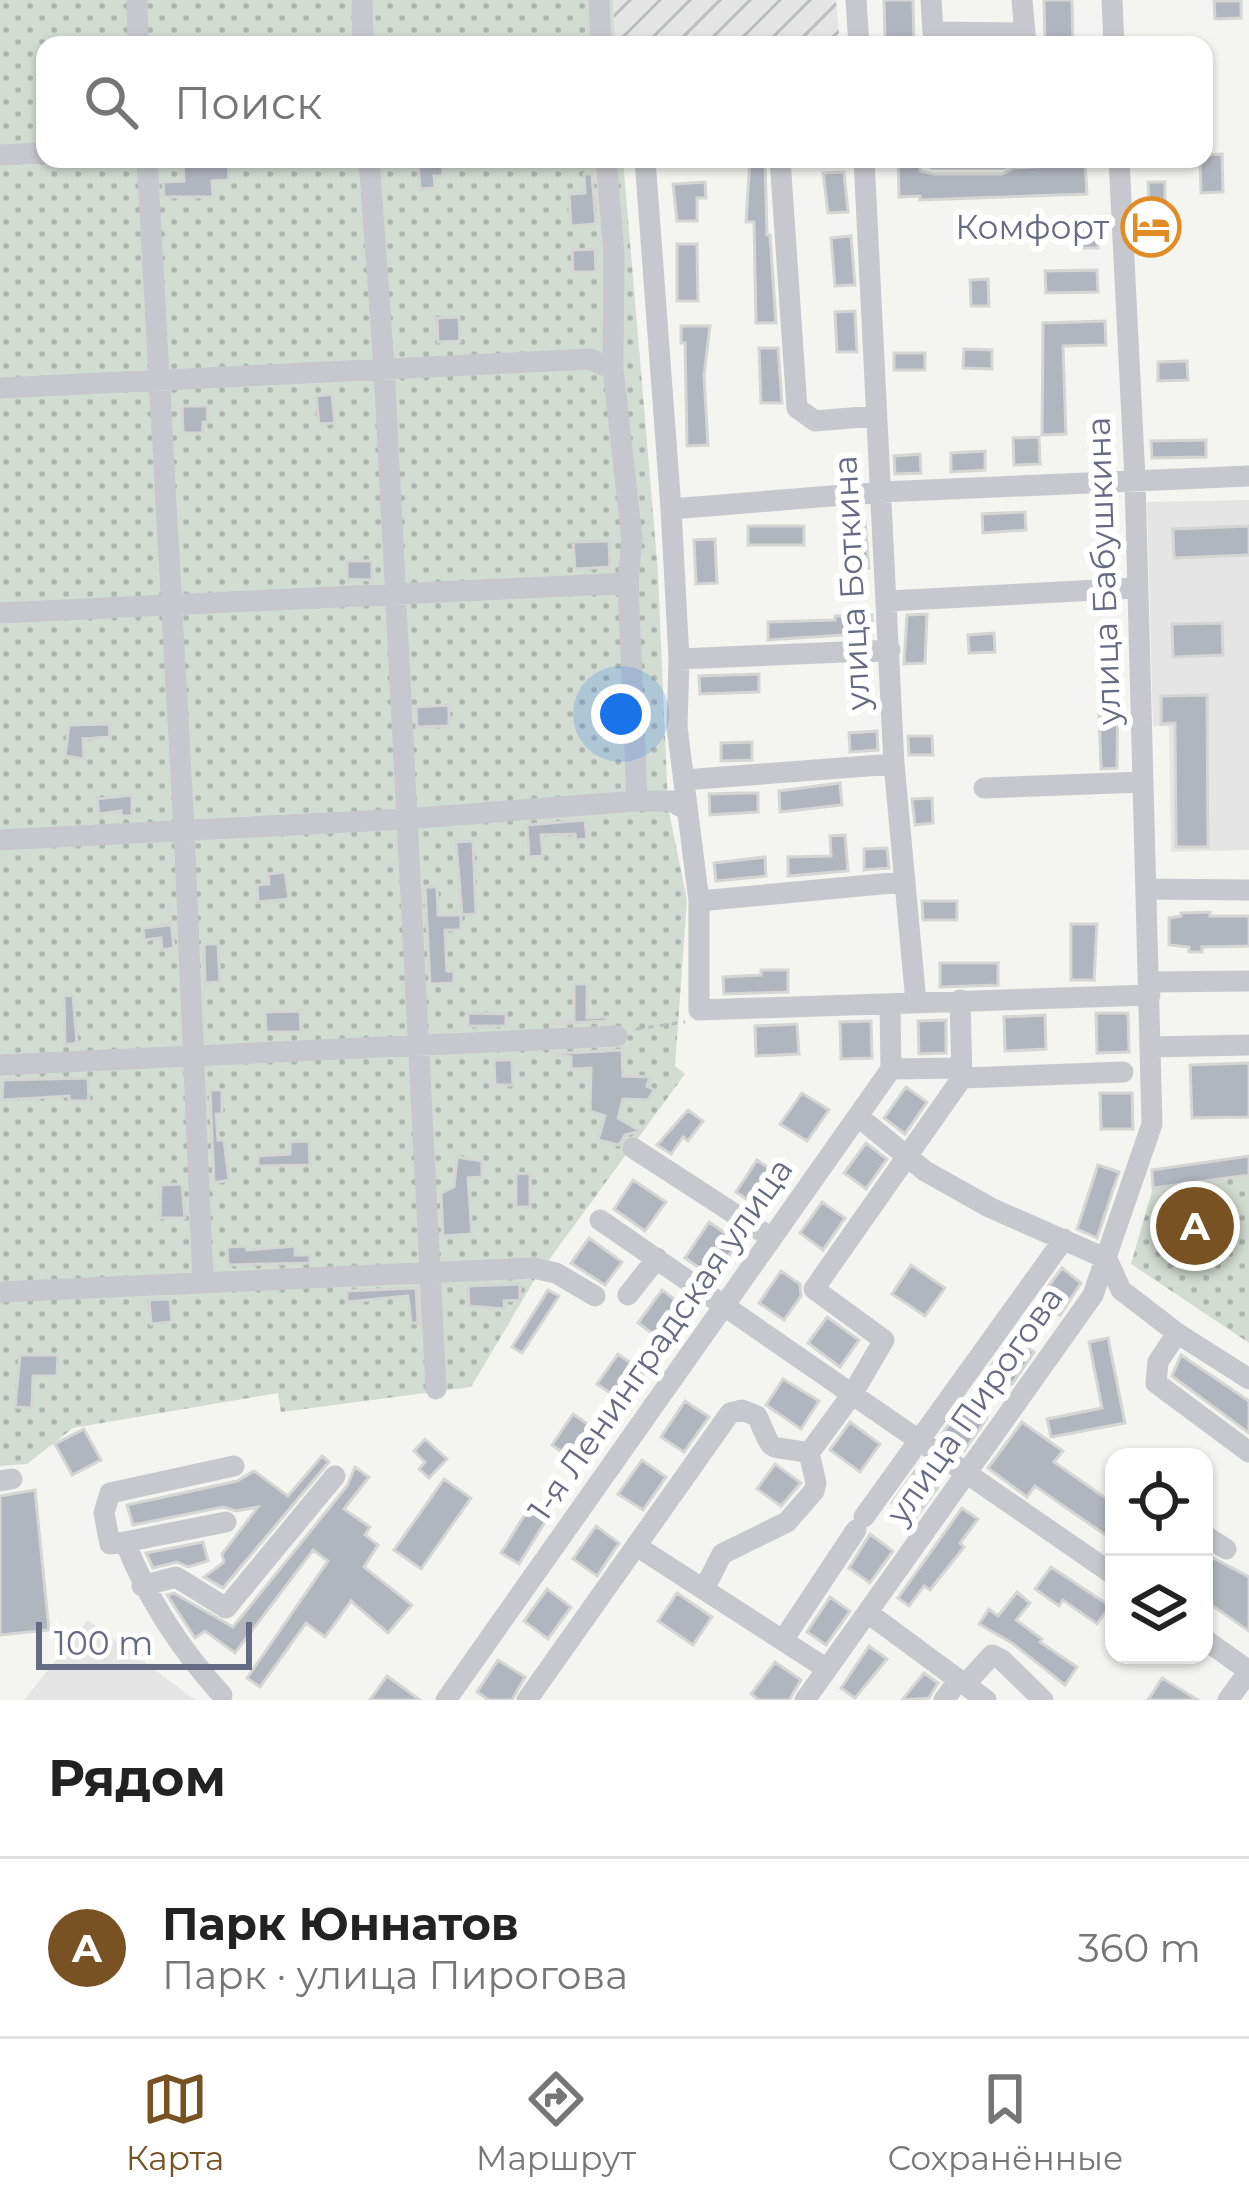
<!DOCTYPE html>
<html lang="ru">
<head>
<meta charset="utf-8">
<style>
  body { margin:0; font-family:Montserrat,sans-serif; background:#f2f2f2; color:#222 }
  .controls { position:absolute; right:36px; bottom:36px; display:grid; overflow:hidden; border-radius:24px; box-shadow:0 3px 9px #0004 }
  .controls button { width:108px; height:108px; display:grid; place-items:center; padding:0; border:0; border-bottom:3px solid #e0e0e0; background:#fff; color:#222; font:60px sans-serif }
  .scale { position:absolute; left:36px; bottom:30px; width:216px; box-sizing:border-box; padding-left:12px; border:6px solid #646b82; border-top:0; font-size:33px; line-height:42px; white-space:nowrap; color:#646b82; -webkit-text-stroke:9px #fff; paint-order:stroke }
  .you { position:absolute; left:621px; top:714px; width:42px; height:42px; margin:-30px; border:9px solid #fff; border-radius:50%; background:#1a73e8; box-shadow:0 0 0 18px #1a73e833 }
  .badge { display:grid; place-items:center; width:78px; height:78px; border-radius:50%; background:#785223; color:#fff; font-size:39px; font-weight:700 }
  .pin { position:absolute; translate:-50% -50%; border:6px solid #fff; box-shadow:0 3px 12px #0006 }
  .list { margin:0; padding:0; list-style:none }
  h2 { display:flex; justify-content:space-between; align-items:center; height:156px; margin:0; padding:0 48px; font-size:51px }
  h2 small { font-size:39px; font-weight:400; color:#767676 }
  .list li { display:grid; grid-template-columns:78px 1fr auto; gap:36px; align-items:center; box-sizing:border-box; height:180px; padding:0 48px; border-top:3px solid #e0e0e0 }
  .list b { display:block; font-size:45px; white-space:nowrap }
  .list p { margin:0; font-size:39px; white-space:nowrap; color:#767676 }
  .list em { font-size:39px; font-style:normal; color:#767676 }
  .icon { flex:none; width:66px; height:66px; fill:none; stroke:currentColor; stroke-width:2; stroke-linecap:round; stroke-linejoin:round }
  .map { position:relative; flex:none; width:1249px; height:1700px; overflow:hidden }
  .search { position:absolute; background:#fff; box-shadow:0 3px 9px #0004; left:36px; right:36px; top:36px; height:132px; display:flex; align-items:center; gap:30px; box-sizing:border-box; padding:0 42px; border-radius:24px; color:#767676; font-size:45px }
  .sheet { height:336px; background:#fff }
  nav { display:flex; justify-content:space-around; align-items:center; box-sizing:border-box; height:168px; border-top:3px solid #e0e0e0; background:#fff; font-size:33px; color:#767676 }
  nav a { display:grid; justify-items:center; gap:6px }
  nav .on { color:#785223 }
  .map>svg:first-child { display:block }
  .built { fill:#e4e5e4 }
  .industrial { fill:url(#industrial-furrows) }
  .park { fill:url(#park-dots) }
  .building { fill:#b1b5bd; stroke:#d5d6d4; stroke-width:3 }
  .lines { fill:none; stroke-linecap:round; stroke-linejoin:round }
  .path { stroke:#bcbdc0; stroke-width:3; stroke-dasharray:6 6; stroke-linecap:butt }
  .minor { stroke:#c7c8cd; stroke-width:21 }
  .labels { text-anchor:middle; stroke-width:12; stroke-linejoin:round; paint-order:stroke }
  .poi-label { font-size:33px; fill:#646b82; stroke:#fff; text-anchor:end }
  .street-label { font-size:33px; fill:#646b82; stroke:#fff }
</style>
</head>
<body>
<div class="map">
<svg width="1249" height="1700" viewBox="0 0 1249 1700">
  <defs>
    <pattern id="industrial-furrows" width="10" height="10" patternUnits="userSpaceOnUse" patternTransform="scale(3)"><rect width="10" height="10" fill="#e4e5e4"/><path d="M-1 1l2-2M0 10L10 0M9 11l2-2" fill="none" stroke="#bcbebe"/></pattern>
    <pattern id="park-dots" width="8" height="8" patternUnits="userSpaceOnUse" patternTransform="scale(3)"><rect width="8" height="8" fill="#d3dcd2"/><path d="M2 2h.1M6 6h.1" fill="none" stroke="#afb6b0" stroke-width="1.8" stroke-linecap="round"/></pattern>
  </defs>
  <rect width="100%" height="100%" fill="#f4f5f1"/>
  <path class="built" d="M1249,500V850L1171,852L1169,727L1153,726L1147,502Z
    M88,1620L195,1700H24Z"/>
  <path class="industrial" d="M613,0H836L839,34L826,45H615Z"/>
  <path class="park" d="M0,0H613L615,45H45V159H623L658,573L668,807L687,900L675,1066L685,1074L535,1279L471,1387L281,1412L278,1393L73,1428L27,1464L0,1466Z
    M1249,1175V1343L1131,1264L1153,1188Z"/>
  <path class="building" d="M884,0H913L914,41L885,42Z
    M1044,0H1072L1073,45H1045Z
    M1214,1H1241V18L1215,19Z
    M1222,154L1223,192L1201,193L1200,159L1204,155Z
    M228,159L229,180L212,181L213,197H164L163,182L184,181L183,161Z
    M426,159H442L443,176H434L435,188L420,189L418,161Z
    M750,159H765L767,235H770L776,323H756L754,222H746Z
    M898,159H919L920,171L934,174H1002L1014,168L1048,166V159H1085L1087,194L920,200V196L899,197Z
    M844,172L848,212L828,213L823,173Z
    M584,174H592L596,224L571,226L569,194L585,193Z
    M705,182L706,198H697V221H677L673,184Z
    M1148,182H1165V216H1171V236H1138L1137,216H1149Z
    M1097,223L1098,248H1074L1073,224Z
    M851,236L855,285L835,286L831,238Z
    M677,244H697L698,301H677Z
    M595,249L596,272H573L572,250Z
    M1097,270L1098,292L1046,293L1045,271Z
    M988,279L989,306H971L970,280Z
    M855,311L857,352H837L835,312Z
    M459,317L460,341L438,342L437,318Z
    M1105,321L1106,345L1063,346L1066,434L1042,435L1043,323Z
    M681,326H710L704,375L708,445L687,446L685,343H681Z
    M759,348H778L782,403H761Z
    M964,349L992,350V369L963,368Z
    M894,353H925V370H894Z
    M1187,361L1188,380L1158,381V362Z
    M332,394L335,423L319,424L316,396Z
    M182,406H207L208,422H203V433H183Z
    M1039,437L1040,464L1014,465L1013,438Z
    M1206,440V457L1152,458L1151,441Z
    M985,451V470L951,472V453Z
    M920,454L921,473L895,474L894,456Z
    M1025,512L1026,530L983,533L982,514Z
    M845,521L865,522L869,568H852V540H844Z
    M748,526H804V545H748Z
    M1249,526V555L1174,558L1173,529Z
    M715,539L717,583L696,584L694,540Z
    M609,541L610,567L575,569L573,542Z
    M347,561H372V580L347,579Z
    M927,614L925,663L904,664L907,615Z
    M872,615V633L768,640V622L835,620V616Z
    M1222,623L1223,655L1173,657L1172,624Z
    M994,633L995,652L969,653L968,635Z
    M759,674V692L700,694L699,676Z
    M1118,681L1117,768L1101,769L1098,682Z
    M1207,695L1208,847H1176L1175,723L1161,724V696Z
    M449,705V726L417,727L416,707Z
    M109,724L110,737L83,739L84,759L65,756L69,725Z
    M877,731L878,750L850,752L849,733Z
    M908,736H932L933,755H909Z
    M752,742V760L721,761V743Z
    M840,783L842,805L780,812L779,791Z
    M741,793H758V812L710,815L709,794Z
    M132,795V816H121V811L99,814L97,799Z
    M932,798L933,823L915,825L912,799Z
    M585,820L587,839L576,840L575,834L541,835L543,856L529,857L527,825Z
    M845,835L848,871L788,876V857L831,856L830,836Z
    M473,841L476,914L462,915L456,842Z
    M887,848L889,868L864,870V849Z
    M765,857L766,876L716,881L714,863Z
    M285,872L289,899L258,902L257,885L269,884L268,874Z
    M425,887H437L438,915H461V930H445L447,971H454V983L430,984Z
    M922,901H957V920H923Z
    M169,903L174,948L162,950L161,938L144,940L143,928L171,925Z
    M1210,912V916H1249V946L1202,947V952H1189V947L1169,945V918L1181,916V913Z
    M1071,924H1097L1094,980H1071Z
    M204,944H218L220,982L205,983Z
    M940,963H998V985L940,987Z
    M761,970H788V992L724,994L723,977L761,975Z
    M574,984H587V1018L607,1017V1021L551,1024V1021L574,1020Z
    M73,995L77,1043L65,1045L64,996Z
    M300,1011L301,1032H266L265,1012Z
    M468,1013L506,1014V1026H468Z
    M1096,1013H1128L1129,1052L1097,1053Z
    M1045,1015L1046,1049L1005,1051L1004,1017Z
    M946,1020V1053L919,1054L918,1021Z
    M871,1021L872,1058L841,1059L840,1022Z
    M797,1024L799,1054L756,1056L755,1026Z
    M622,1050L623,1076L650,1077L647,1086L654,1090L648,1100L623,1099L618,1118L640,1131L625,1135L619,1145L598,1140L605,1116L590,1111L591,1068L571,1069V1057L550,1054Z
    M494,1060H512L513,1085H495Z
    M1249,1063V1117L1192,1118L1190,1065Z
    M88,1078L89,1101H69V1096L2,1100L3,1080Z
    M906,1087L927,1102L905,1134L884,1118Z
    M210,1090H222V1114H216L218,1140H224L229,1180L219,1182H214Z
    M802,1093L829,1110L807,1141L780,1124Z
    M1100,1093H1132L1133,1129H1101Z
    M688,1110L703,1121L688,1141L683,1137L671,1154L657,1145Z
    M309,1141L310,1165L258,1166V1156L290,1154V1142Z
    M866,1143L887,1159L866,1189L844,1173Z
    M1249,1156V1175L1153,1188L1152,1170Z
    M457,1157L482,1161V1177L468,1178L472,1234L443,1236L441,1193L454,1187Z
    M757,1160L783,1178L762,1210L736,1192Z
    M1098,1165L1119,1172L1097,1238L1077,1229Z
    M530,1173V1207H516V1174Z
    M633,1180L666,1202L645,1231L614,1209Z
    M182,1184L185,1218H160L161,1185Z
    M822,1202L845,1218L823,1250L800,1233Z
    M709,1222L738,1242L714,1278L685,1258Z
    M589,1238L622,1262L605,1285L571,1263Z
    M246,1246L247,1250L295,1246V1255H310V1263L228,1265L227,1247Z
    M911,1265L945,1288L925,1316L892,1294Z
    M1062,1268L1081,1283L1060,1315L1039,1299Z
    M781,1271L800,1284L801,1296L784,1320L759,1303Z
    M520,1284V1300L504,1301L505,1309L469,1306L468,1286Z
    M416,1288L418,1323H411L408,1296L347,1302V1291Z
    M548,1290L559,1296L522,1353L512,1347Z
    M662,1290L691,1312L667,1344L638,1323Z
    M170,1299L172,1322L151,1324L149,1300Z
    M827,1317L859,1340L840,1367L808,1343Z
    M1013,1336L1034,1352L1012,1384L990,1367Z
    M1108,1338L1125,1423L1051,1437L1047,1419L1102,1408L1089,1342Z
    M618,1354L645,1373L625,1403L597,1384Z
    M20,1355H58L57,1376H33L32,1408L15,1407Z
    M1181,1355L1249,1401V1433L1172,1376Z
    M783,1379L819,1401L801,1429L766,1405Z
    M685,1401L709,1417L684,1452L661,1437Z
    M965,1403L987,1418L964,1451L941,1435Z
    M573,1414L602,1434L581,1465L552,1445Z
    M850,1422L880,1444L860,1472L830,1450Z
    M1022,1422L1063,1451L1054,1462L1114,1504V1541L1035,1486L1027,1497L988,1468Z
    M84,1429L101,1460L72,1475L55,1444Z
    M425,1439L447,1459L429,1478L419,1469L425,1462L414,1451Z
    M322,1456L329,1462L223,1588L204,1577L224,1562L222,1554L258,1507L236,1511L223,1507L133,1525L127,1505L237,1481L254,1471L288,1496Z
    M642,1460L666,1477L643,1510L618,1494Z
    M775,1464L801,1483L781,1506L757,1489Z
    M355,1467L369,1477L344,1509L370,1527L365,1535L378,1545L364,1567L412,1605L388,1633L351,1601L325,1637L306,1623L260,1687L247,1678L328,1561L313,1550L235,1653L205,1631L195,1638L167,1595L174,1593L233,1627L347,1486Z
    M915,1471L938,1487L915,1519L892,1503Z
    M444,1479L471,1498L421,1569L394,1550Z
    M35,1490L49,1630L0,1635V1496Z
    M532,1503L550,1514L519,1564L501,1553Z
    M962,1508L978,1519L960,1543L964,1547L930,1590L924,1586L909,1606L898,1598Z
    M596,1526L619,1543L597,1576L573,1559Z
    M870,1534L893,1551L870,1583L849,1568Z
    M203,1542L208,1561L188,1567L177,1562L153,1568L146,1553Z
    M1204,1553L1249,1577V1631L1204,1600Z
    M1051,1567L1110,1606L1097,1624L1063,1600L1059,1606L1035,1589Z
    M547,1589L571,1607L548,1639L524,1621Z
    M1017,1592L1030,1603L1016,1620L1042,1639L1040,1642L1077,1667L1065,1685L1012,1643L979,1624L989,1609L998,1616Z
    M677,1593L712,1617L693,1645L658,1621Z
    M830,1597L850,1611L826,1645L807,1632Z
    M869,1646L887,1659L855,1698L841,1688Z
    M498,1660L525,1677L512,1700H489L477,1692Z
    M775,1662L801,1680L789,1700H759L751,1694Z
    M924,1673L938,1683L929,1698L902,1700Z
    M387,1676L420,1700H370Z
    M1162,1678L1198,1700H1148Z"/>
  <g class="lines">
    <path class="path" d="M636,1029L685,1022"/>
    <path class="minor" d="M137,0L138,45
      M362,0L363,45
      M599,0L601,45
      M856,0L859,45
      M931,0L933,32L1023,33
      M1022,0L1026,44
      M1112,0L1114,45
      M0,155L45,153
      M147,159L184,829L203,1283
      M369,159L384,367L436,1389
      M606,159L614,253L613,369L632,539L628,583L637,801
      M645,159L671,509L679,659L677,727L699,901V1010L1150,995
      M780,159L797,408L815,421L874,416
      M864,159L894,764L916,1002
      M934,159H1002
      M0,388L590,359L613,369
      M671,509L881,492L1249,476
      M888,601L1135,588
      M0,613L628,583
      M679,659L890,650
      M684,780L894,764
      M984,788L1143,782
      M0,840L406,819L637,801H671L687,810
      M1146,889L1249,890
      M699,901L903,882
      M1149,982L1249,981
      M1150,1047L1249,1045
      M0,1065L617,1036
      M891,1069L962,1068V1078L1123,1072
      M860,1118L925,1171L991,1208L1107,1259L1121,1290L1177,1333L1249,1379
      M633,1148L770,1237
      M600,1220L1114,1575
      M0,1292L533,1268L556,1273L595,1296
      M628,1295L657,1258
      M1177,1333L1158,1362L1156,1383L1249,1452
      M0,1481L12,1479
      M864,1517L1064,1239
      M1204,1535L1226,1549
      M125,1542L226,1522
      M638,1547L827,1669
      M142,1586L176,1577L226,1608L335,1476
      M704,1589L722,1554L787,1522L814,1491L816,1483L809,1453
      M868,1613L986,1700
      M1204,1639L1249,1671
      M783,1640L856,1530
      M222,1695C180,1649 148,1600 125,1542L110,1544L104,1513L110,1493L234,1466
      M446,1700L891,1069L890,1004
      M527,1700L730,1413L742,1410L757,1416C776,1457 763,1443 809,1453L853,1393L884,1340L814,1289L962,1078L960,1000
      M805,1700L1093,1295L1152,1124L1135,479L1119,159
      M944,1700L958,1681L969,1680L992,1655L1002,1660L1043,1700
      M1228,1700L1249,1671"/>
  </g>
  <defs>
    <symbol id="hotel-ring" viewBox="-11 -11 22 22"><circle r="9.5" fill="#fff" stroke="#e18c25" stroke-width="1.5"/><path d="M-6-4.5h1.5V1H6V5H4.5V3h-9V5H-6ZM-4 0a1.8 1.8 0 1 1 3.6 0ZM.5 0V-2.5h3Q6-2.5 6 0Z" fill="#e18c25"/></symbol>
  </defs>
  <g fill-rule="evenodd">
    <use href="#hotel-ring" x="1118" y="194" width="66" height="66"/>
  </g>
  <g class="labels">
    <g class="poi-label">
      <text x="1109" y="239">Комфорт</text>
    </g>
    <g class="street-label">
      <text transform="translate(1103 571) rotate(-92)" y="12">улица Бабушкина</text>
      <text transform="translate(851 583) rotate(-93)" y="12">улица Боткина</text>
      <text transform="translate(660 1339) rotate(-55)" y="12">1-я Ленинградская улица</text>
      <text transform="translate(974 1405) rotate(-55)" y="12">улица Пирогова</text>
    </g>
  </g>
</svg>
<div class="controls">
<button><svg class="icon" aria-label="locate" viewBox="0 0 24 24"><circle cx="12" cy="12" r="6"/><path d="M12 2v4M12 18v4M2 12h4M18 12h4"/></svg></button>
<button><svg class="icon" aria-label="layers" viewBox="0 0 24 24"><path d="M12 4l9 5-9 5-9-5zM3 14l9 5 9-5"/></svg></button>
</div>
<div class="scale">100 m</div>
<div class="you"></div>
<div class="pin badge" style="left:1195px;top:1226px">A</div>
<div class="search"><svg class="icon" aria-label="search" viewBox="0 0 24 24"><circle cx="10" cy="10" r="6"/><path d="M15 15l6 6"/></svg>Поиск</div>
</div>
<section class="sheet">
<h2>Рядом<small></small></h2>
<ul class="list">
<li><span class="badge">A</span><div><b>Парк Юннатов</b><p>Парк · улица Пирогова</p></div><em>360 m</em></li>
</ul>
</section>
<nav>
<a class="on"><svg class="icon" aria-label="map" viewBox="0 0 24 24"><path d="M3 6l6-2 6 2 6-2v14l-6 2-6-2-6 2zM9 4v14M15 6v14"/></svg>Карта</a>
<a><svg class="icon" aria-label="directions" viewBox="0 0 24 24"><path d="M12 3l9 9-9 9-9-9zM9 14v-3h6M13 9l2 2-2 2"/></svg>Маршрут</a>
<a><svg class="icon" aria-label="saved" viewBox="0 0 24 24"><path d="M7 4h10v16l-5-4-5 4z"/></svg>Сохранённые</a>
</nav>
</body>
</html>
